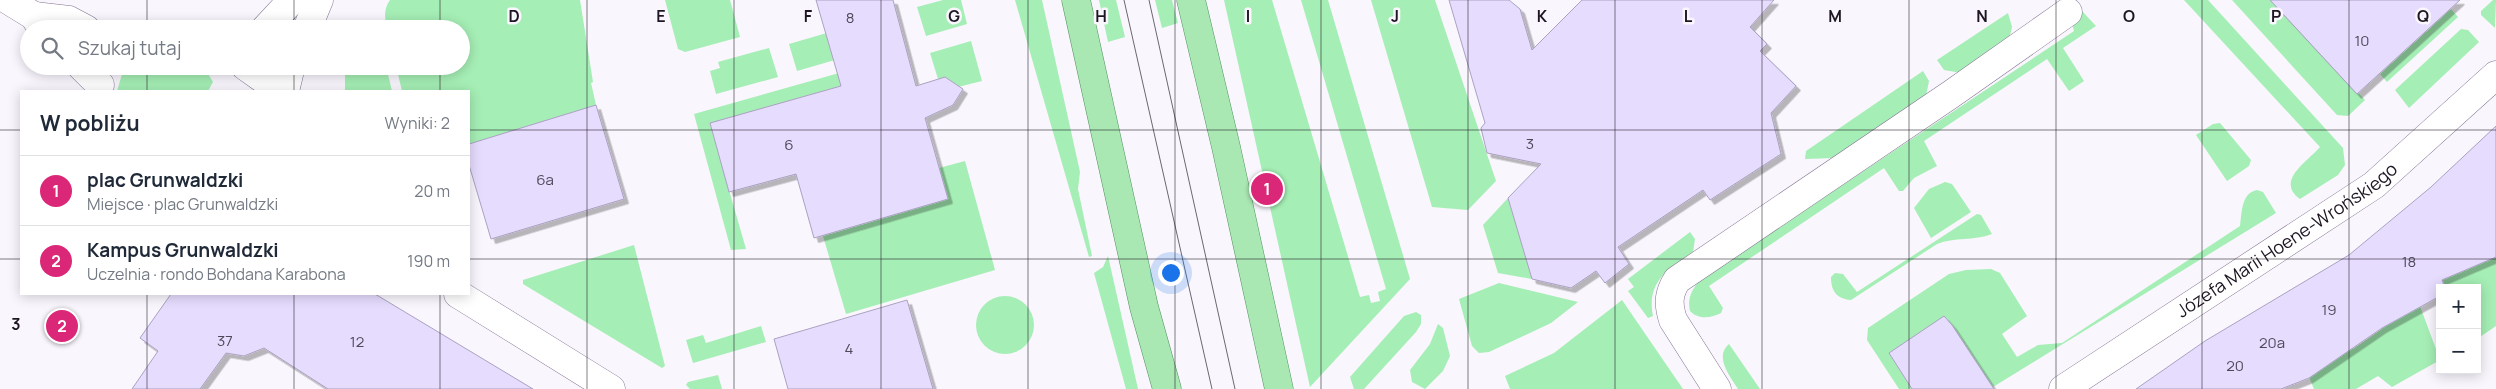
<!DOCTYPE html>
<html lang="pl">
<head>
<meta charset="utf-8">
<style>
  body { margin:0; font-family:Manrope,sans-serif; background:#f6f6f7; color:#1f2937 }
  .controls { position:absolute; right:15px; bottom:15px; display:grid; overflow:hidden; border-radius:0px; box-shadow:0 2px 12px #0003 }
  .controls button { width:45px; height:45px; display:grid; place-items:center; padding:0; border:0; border-bottom:1px solid #e0e1e3; background:#fff; color:#1f2937; font:25px sans-serif }
  .you { position:absolute; left:1170px; top:272px; width:18px; height:18px; margin:-12px; border:4px solid #fff; border-radius:50%; background:#1a73e8; box-shadow:0 0 0 8px #1a73e833 }
  .badge { display:grid; place-items:center; width:32px; height:32px; border-radius:50%; background:#db2777; color:#fff; font-size:16px; font-weight:700 }
  .pin { position:absolute; translate:-50% -50%; border:2px solid #fff; box-shadow:0 1px 5px #0006 }
  .list { margin:0; padding:0; list-style:none }
  h2 { display:flex; justify-content:space-between; align-items:center; height:65px; margin:0; padding:0 20px; font-size:21px }
  h2 small { font-size:16px; font-weight:400; color:#747a83 }
  .list li { display:grid; grid-template-columns:32px 1fr auto; gap:15px; align-items:center; box-sizing:border-box; height:70px; padding:0 20px; border-top:1px solid #e0e1e3 }
  .list b { display:block; font-size:19px; white-space:nowrap }
  .list p { margin:0; font-size:16px; white-space:nowrap; color:#747a83 }
  .list em { font-size:16px; font-style:normal; color:#747a83 }
  .icon { flex:none; width:28px; height:28px; fill:none; stroke:currentColor; stroke-width:2; stroke-linecap:round; stroke-linejoin:round }
  .map { position:relative; flex:none; width:2496px; height:389px; overflow:hidden }
  .search { position:absolute; background:#fff; box-shadow:0 2px 12px #0003; left:20px; top:20px; width:450px; height:55px; display:flex; align-items:center; gap:12px; box-sizing:border-box; padding:0 18px; border-radius:28px; color:#747a83; font-size:19px }
  .panel { position:absolute; background:#fff; box-shadow:0 2px 12px #0003; left:20px; top:90px; width:450px; height:205px; border-radius:0px }
  .map>svg:first-child { display:block }
  .grass { fill:#a5eeb5 }
  .building { fill:#e6dcfe; stroke:#aba1c2; filter:url(#shadow) }
  .lines { fill:none; stroke-linecap:round; stroke-linejoin:round }
  .minor-casing { stroke:#857594; stroke-width:29 }
  .major-casing { stroke:#529360; stroke-width:29 }
  .minor { stroke:#fff; stroke-width:28 }
  .major { stroke:#a9e7b3; stroke-width:28 }
  .tram { stroke:#6c6771; stroke-width:1 }
  .grid { fill:none; stroke:#1d1622; stroke-width:1; stroke-opacity:0.55 }
  .labels { text-anchor:middle; stroke-width:5; stroke-linejoin:round; paint-order:stroke }
  .number-label { font-size:15px; fill:#4f4859 }
  .street-label { font-size:18px; fill:#1d1622; stroke:#f9f6fd }
  .grid-label { font-size:16px; text-anchor:middle; font-weight:bold; fill:#1d1622; stroke:#f9f6fd; stroke-width:5; stroke-linejoin:round; paint-order:stroke }
</style>
</head>
<body>
<div class="map">
<svg width="2496" height="389" viewBox="0 0 2496 389">
  <defs>
    <filter id="shadow"><feDropShadow dx="4.5" dy="4.5" stdDeviation="0" flood-color="#0004"/></filter>
  </defs>
  <rect width="100%" height="100%" fill="#f9f6fd"/>
  <path class="grass" d="M390,0H580L593,82L591,83L596,105L469,144V91H402L396,66H461V29H387C385,17 383,10 390,0Z
    M665,0H730L740,37L685,52L678,49Z
    M943,0H961L967,24L926,36L917,7Z
    M1015,0H1042L1080,172L1078,189L1092,256L1089,257Z
    M1099,0H1116L1125,37L1108,42Z
    M1155,0H1172L1178,23L1162,28Z
    M1224,0H1272L1360,297L1369,295L1371,303L1380,301L1378,292L1386,289L1301,0H1328L1410,279L1310,387Z
    M1371,0H1435L1496,181L1468,210L1432,207Z
    M2184,0H2208L2343,148L2345,165L2338,175L2300,199C2275,181 2307,162 2320,147Z
    M2232,0H2270L2365,100L2348,116L2337,115Z
    M2493,0H2496L2495,28L2481,15V11Z
    M2451,9L2458,17L2387,82L2380,74Z
    M2081,10L2096,26L2063,48L2084,81L2069,91L2047,59L1924,141L1937,166L1914,178L1903,191H1899L1884,168L1709,286L1723,308L1721,313C1711,318 1699,320 1690,311C1687,299 1692,289 1700,280L2074,31L2070,16Z
    M2008,13L2012,27L2009,40L1961,73L1944,70L1937,60Z
    M892,14L900,41L797,71L789,44Z
    M2461,29L2468,30L2479,42L2409,108L2395,90Z
    M971,41L982,81L958,87L947,78L938,79L930,53Z
    M769,48L778,77L716,94L710,71L720,68L718,62Z
    M871,64L844,85L710,124L746,249L731,250L694,114Z
    M128,66H198L207,72L213,82L208,91H117L123,71Z
    M349,66H386L392,91H345V75Z
    M1923,71L1929,81L1926,96L1834,158L1805,159L1806,151Z
    M2220,123L2251,160L2249,166L2227,181L2196,135L2213,124Z
    M965,161L995,270L846,314L823,236L948,199L939,168Z
    M1945,182L1952,184L1971,212L1931,238L1914,208L1929,189Z
    M2257,190L2263,192L2276,213L1993,387L1944,317L1889,353L1912,389H1899L1867,340L1868,328L1949,274L1966,270L1991,269L2000,273L2027,316L2002,334L2017,357L2038,345L2062,343L2240,226C2242,213 2241,193 2257,190Z
    M1508,198L1532,279L1498,273L1483,225Z
    M1977,214L1981,215L1992,234C1974,241 1954,237 1937,244L1851,300C1836,299 1831,290 1831,277L1835,273L1843,274L1857,292Z
    M1690,232L1695,239L1693,252C1668,269 1646,282 1653,316L1648,318L1628,291L1634,287L1628,279Z
    M2496,240V326L2477,339V288H2445L2442,280L2468,269Z
    M634,245L665,366L662,368L523,284V280Z
    M1108,256L1138,389H1126L1094,273L1103,267Z
    M1499,283L1578,302L1551,323L1489,352L1479,353L1472,346L1459,299Z
    M976 325a29 29 0 1 1 58 0a29 29 0 1 1-58 0Z
    M1622,300L1683,389H1510L1505,376L1554,353Z
    M2420,306L2440,360L2392,387L2378,376L2356,389H2314L2304,365L2350,346L2353,349L2382,329L2380,324Z
    M1416,312L1421,315V324L1416,332L1364,389H1354L1350,377L1404,316Z
    M1438,324L1443,328L1450,356L1443,371L1425,389L1412,382L1410,370L1430,344Z
    M761,326L766,342L693,363L686,340L703,335L706,343Z
    M1729,344L1760,389H1738C1730,376 1714,357 1729,344Z
    M718,375L722,389H690L686,385L688,382Z"/>
  <path class="building" d="M816,0H893L916,86L945,77L963,89L953,105L925,118L948,199L814,238L796,174L729,192L710,123L841,86Z
    M1449,0H1509L1520,9L1532,50L1582,0H1774L1750,27L1767,44L1760,51L1796,86L1771,113L1781,154L1710,200L1703,190L1618,247L1629,264L1605,283L1596,271L1571,288L1532,279L1508,198L1541,164L1487,153L1481,128L1485,123Z
    M2270,0H2460L2357,94Z
    M596,105L624,199L491,239L469,165V144Z
    M2496,126V257L2442,280L2445,288H2440V296L2382,328L2309,378L2281,389H2136L2205,341L2349,255L2431,187Z
    M171,294H375L533,389H328L264,348L244,356L226,353L200,389H132L158,351L140,338Z
    M907,300L933,389H788L774,339Z
    M1944,316L1952,325L1994,389H1912L1889,353Z"/>
  <g class="lines">
    <defs>
      <g id="minor">
        <path d="M8,0L34,16L42,29"/>
        <path d="M34,16L69,20L86,29"/>
        <path d="M265,29L292,0"/>
        <path d="M307,29L319,0"/>
        <path d="M81,66L100,85"/>
        <path d="M245,66L280,91"/>
        <path d="M285,91L291,66"/>
        <path d="M458,294L611,389"/>
        <path d="M1717,389L1673,320C1668,304 1668,294 1677,280L1950,95L2068,12"/>
        <path id="s1" d="M2063,389L2374,185L2496,75"/>
      </g>
      <path id="major" d="M1076,0L1144,307L1167,389
        M1191,0L1226,147L1279,389"/>
    </defs>
    <use href="#minor" class="minor-casing"/>
    <use href="#major" class="major-casing"/>
    <use href="#minor" class="minor"/>
    <use href="#major" class="major"/>
    <path class="tram" d="M1124,0L1212,389
      M1149,0L1235,389"/>
  </g>
  <path class="grid" d="M147,0V29M294,0V29M440,0V29M587,0V389M734,0V389M881,0V389M1028,0V389M1175,0V389M1321,0V389M1468,0V389M1615,0V389M1762,0V389M1909,0V389M2056,0V389M2202,0V389M2349,0V389M147,66V91M294,66V91M440,66V91M0,130H21M469,130H2496M0,259H21M469,259H2496M147,294V389M294,294V389M440,294V389"/>
  <g class="labels">
    <g class="number-label">
      <text x="850" y="23">8</text>
      <text x="2362" y="46">10</text>
      <text x="1530" y="149">3</text>
      <text x="789" y="150">6</text>
      <text x="545" y="185">6a</text>
      <text x="2409" y="267">18</text>
      <text x="2329" y="315">19</text>
      <text x="225" y="346">37</text>
      <text x="357" y="347">12</text>
      <text x="2272" y="348">20a</text>
      <text x="849" y="354">4</text>
      <text x="2235" y="371">20</text>
    </g>
    <g class="street-label">
      <text dy="6" stroke="none"><textPath href="#s1" startOffset="269">Józefa Marii Hoene-Wrońskiego</textPath></text>
    </g>
  </g>
  <g class="grid-label">
    <text x="514" y="22">D</text>
    <text x="661" y="22">E</text>
    <text x="808" y="22">F</text>
    <text x="954" y="22">G</text>
    <text x="1101" y="22">H</text>
    <text x="1248" y="22">I</text>
    <text x="1395" y="22">J</text>
    <text x="1542" y="22">K</text>
    <text x="1688" y="22">L</text>
    <text x="1835" y="22">M</text>
    <text x="1982" y="22">N</text>
    <text x="2129" y="22">O</text>
    <text x="2276" y="22">P</text>
    <text x="2423" y="22">Q</text>
    <text x="16" y="330">3</text>
  </g>
</svg>
<div class="controls">
<button>+</button>
<button>−</button>
</div>
<div class="you"></div>
<div class="pin badge" style="left:1267px;top:189px">1</div>
<div class="pin badge" style="left:62px;top:326px">2</div>
<div class="search"><svg class="icon" aria-label="search" viewBox="0 0 24 24"><circle cx="10" cy="10" r="6"/><path d="M15 15l6 6"/></svg>Szukaj tutaj</div>
<section class="panel">
<h2>W pobliżu<small>Wyniki: 2</small></h2>
<ul class="list">
<li><span class="badge">1</span><div><b>plac Grunwaldzki</b><p>Miejsce · plac Grunwaldzki</p></div><em>20 m</em></li>
<li><span class="badge">2</span><div><b>Kampus Grunwaldzki</b><p>Uczelnia · rondo Bohdana Karabona</p></div><em>190 m</em></li>
</ul>
</section>
</div>
</body>
</html>
